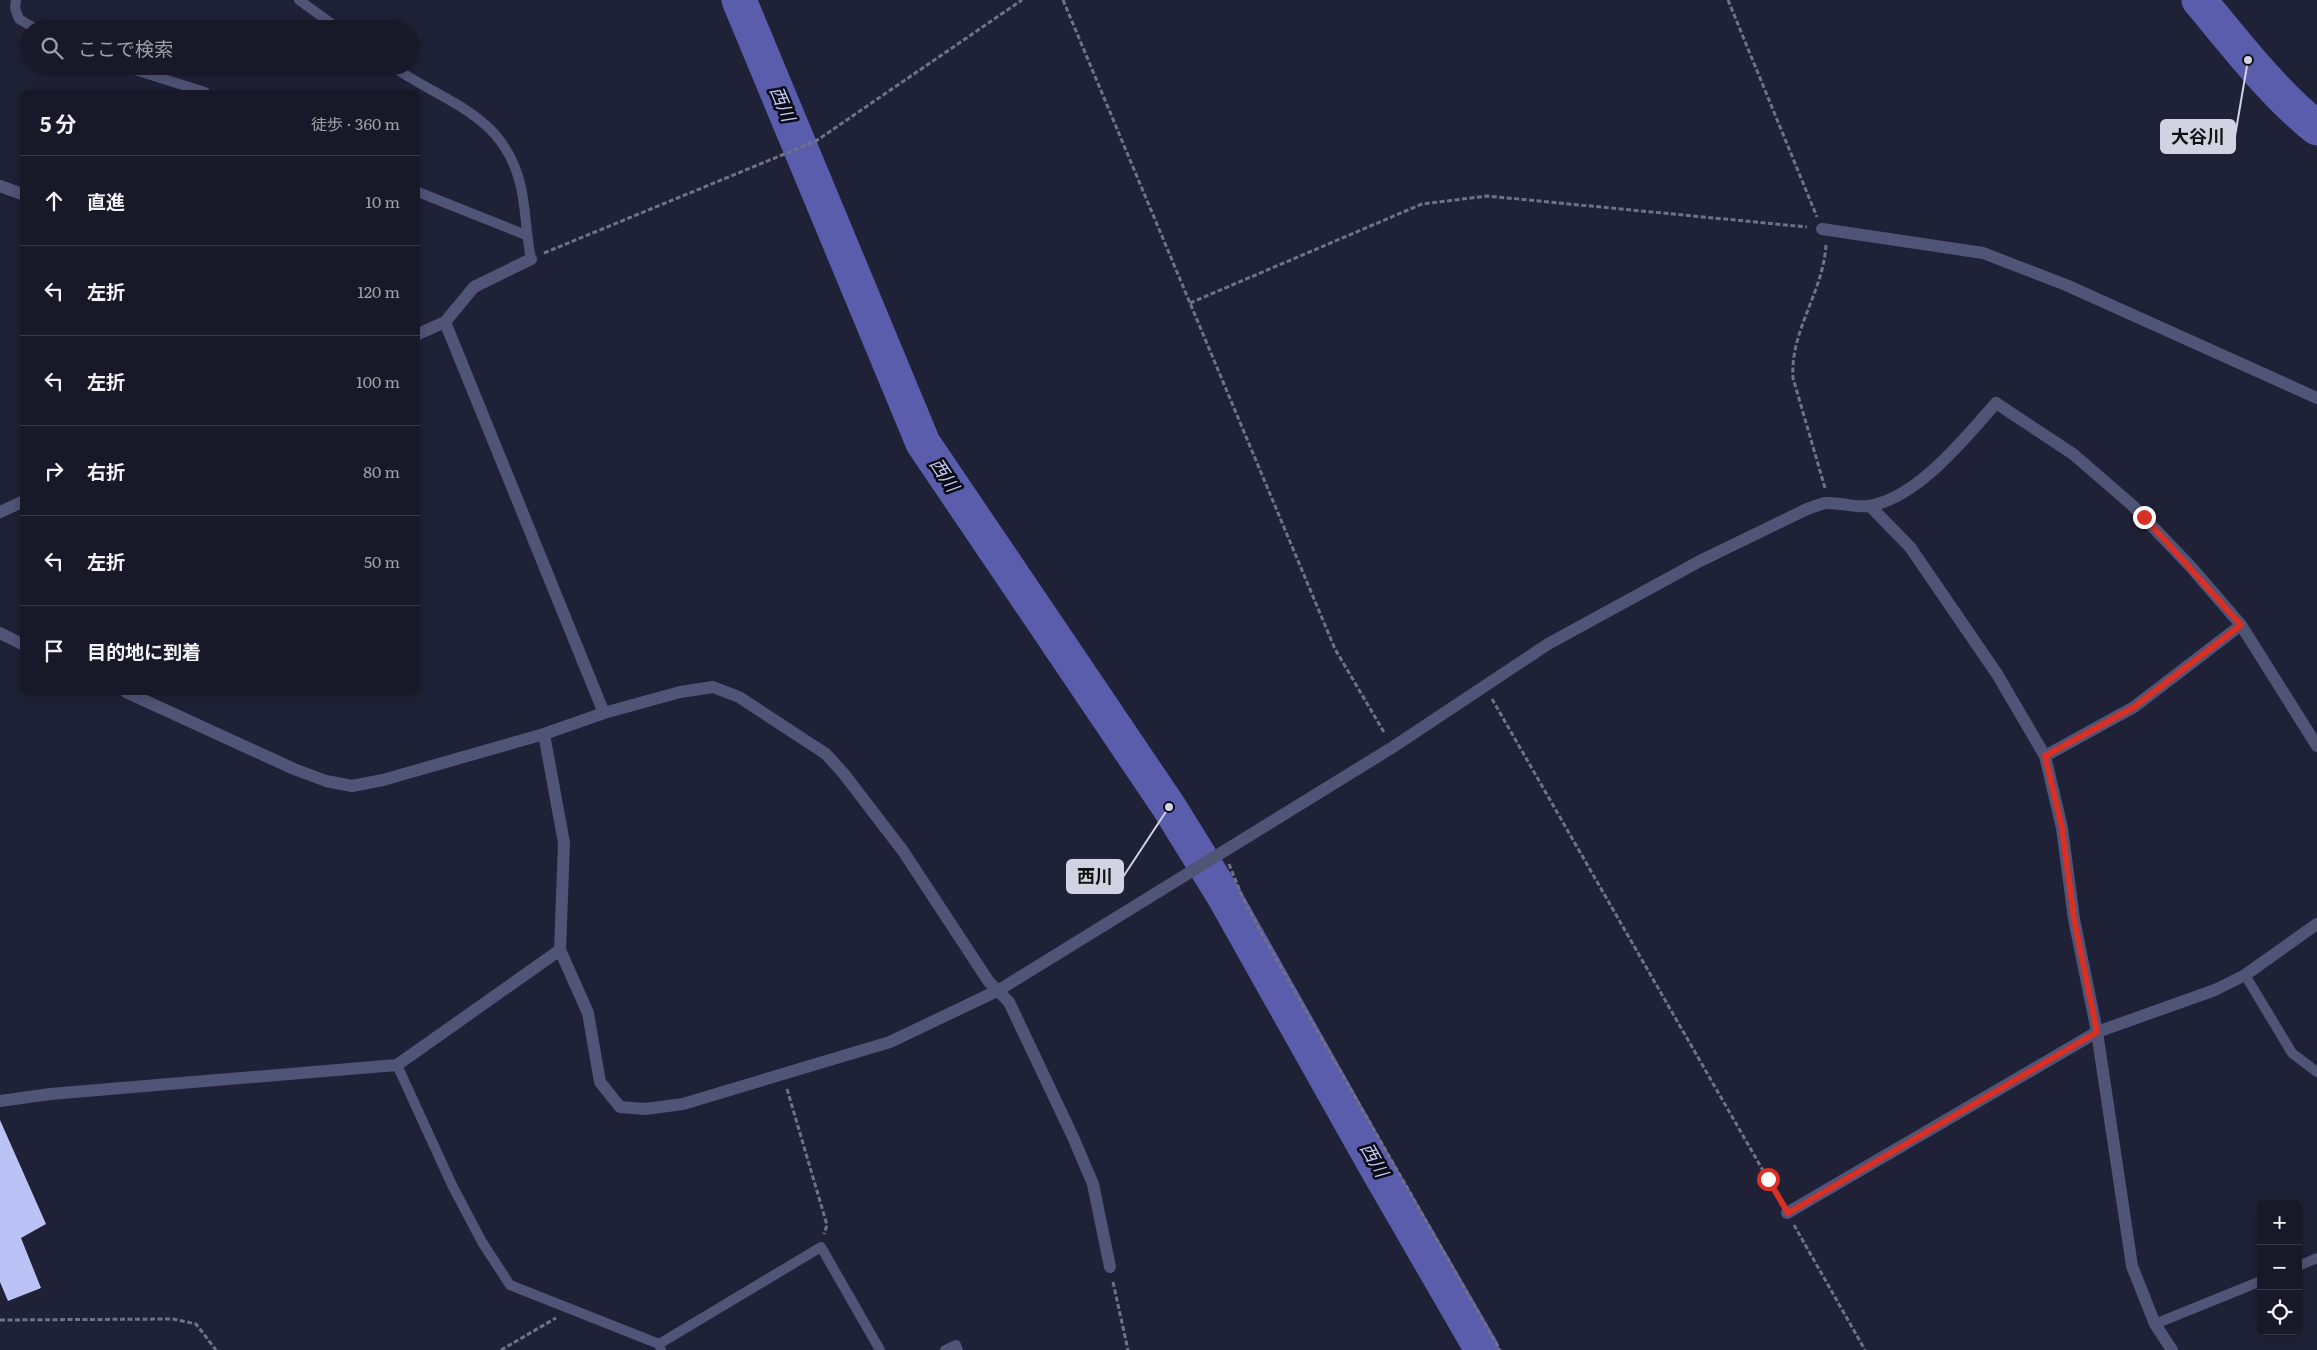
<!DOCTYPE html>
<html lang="ja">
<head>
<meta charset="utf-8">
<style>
  body { margin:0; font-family:Literata,"Noto Sans JP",serif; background:#202230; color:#f1f3f6 }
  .controls { position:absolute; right:15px; bottom:15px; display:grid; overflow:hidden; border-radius:8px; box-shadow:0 2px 12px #0003 }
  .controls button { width:45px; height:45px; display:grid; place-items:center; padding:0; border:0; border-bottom:1px solid #363845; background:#171928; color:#f1f3f6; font:25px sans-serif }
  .stop { position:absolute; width:15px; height:15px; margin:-11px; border:4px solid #d93025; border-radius:50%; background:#fff }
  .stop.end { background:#d93025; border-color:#fff; box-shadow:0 1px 5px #0008 }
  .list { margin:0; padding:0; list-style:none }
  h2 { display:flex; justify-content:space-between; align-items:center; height:65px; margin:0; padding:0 20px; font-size:21px }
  h2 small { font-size:16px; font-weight:400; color:#9ea0a8 }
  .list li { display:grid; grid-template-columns:32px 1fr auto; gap:15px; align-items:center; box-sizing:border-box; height:90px; padding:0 20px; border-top:1px solid #363845 }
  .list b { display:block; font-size:19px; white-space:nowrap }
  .list em { font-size:16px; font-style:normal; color:#9ea0a8 }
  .icon { flex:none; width:28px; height:28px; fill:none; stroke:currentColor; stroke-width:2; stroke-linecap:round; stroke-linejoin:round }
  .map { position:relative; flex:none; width:2317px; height:1350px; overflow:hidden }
  .search { position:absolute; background:#171928; box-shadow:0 2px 12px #0003; left:20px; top:20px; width:400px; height:55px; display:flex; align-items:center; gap:12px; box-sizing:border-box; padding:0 18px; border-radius:28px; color:#9ea0a8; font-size:19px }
  .panel { position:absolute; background:#171928; box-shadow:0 2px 12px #0003; left:20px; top:90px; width:400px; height:605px; border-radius:8px }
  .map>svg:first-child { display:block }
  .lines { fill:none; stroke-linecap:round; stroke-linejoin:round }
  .river { stroke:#595dac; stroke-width:35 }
  .building { fill:#bbc2f6 }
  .path { stroke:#707284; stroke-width:3; stroke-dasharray:5 2.5; stroke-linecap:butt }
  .service { stroke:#505476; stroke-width:10 }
  .minor { stroke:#505476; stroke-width:12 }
  .route { stroke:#d93025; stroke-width:6 }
  .labels { text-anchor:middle; stroke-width:5; stroke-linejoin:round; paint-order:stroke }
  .water-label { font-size:18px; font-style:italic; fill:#c4caf6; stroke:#0a0b15 }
  .leader { fill:none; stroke:#d1d3e2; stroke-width:2 }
  .callout-dot { fill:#d1d3e2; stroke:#0a0b15; stroke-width:2 }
  .callout { fill:#d1d3e2; stroke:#d1d3e2; stroke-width:2 }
  .callout-label { font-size:18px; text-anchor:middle; font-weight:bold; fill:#111 }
</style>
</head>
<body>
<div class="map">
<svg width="2317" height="1350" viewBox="0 0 2317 1350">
  <rect width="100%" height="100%" fill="#1f2136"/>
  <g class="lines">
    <path class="river" d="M739,0L923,443L1169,807L1224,896L1374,1163L1482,1350
      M2199,0C2236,44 2272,92 2317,128"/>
  </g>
  <path class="building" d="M0,1120L46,1224L21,1238L41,1288L8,1301L0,1282Z"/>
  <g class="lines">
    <path class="path" d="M1063,0L1335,649L1385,734
      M1728,0L1817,217
      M544,253L816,141L1022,0
      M1190,303L1422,204L1487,196L1807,227
      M1825,488L1793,378C1790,330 1824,291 1826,244
      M1492,699L1780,1200
      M1229,864L1242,896L1259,929L1500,1350
      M787,1089L827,1225L824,1234
      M1794,1225L1865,1350
      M1113,1282L1128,1350
      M0,1320L173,1319L196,1324L216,1350
      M501,1350L556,1318"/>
    <path class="service" d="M16,0L15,8L19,19L36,29
      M299,0L339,29
      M122,66L205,92
      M392,66C446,104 504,113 521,187C526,210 526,235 531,259
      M418,192L526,235
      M2245,975L2292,1053L2317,1072
      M397,1065L452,1185L482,1242L510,1285L659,1344L661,1350
      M2298,1266L2317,1258
      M2155,1324L2261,1281
      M659,1344L821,1247L880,1350
      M945,1350L956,1345L958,1350"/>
    <path class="minor" d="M0,186L22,194
      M1822,229L1983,253L2066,285L2317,398
      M445,322L604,713
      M418,334L445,322L474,287L531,259
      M1870,506L1910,547L1997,674L2045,756L2062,828L2074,919L2097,1032L2132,1266L2155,1324L2172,1350
      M0,512L22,502
      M0,633L22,644
      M126,692L294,769L326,781L352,786L383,780L544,734L604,713L680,692L713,687L739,697L826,754L844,774L903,851L989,982L1009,1002L1073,1137L1093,1184L1110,1267
      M544,734L564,843L560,950L588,1013L600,1082L620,1107L645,1109L683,1104L890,1042L999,990L1393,747L1548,644L1700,561L1807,509C1813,507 1820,504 1826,503C1840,502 1854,508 1868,506C1917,499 1965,438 1996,403L2073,454L2132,505L2191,567L2241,625L2317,746
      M2045,756L2134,707L2241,625
      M0,1101L50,1094L397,1065L560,950
      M1787,1213L2097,1032L2215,990L2245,975L2317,924"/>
  </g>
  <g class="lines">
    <path class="route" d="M1768,1179L1788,1213L2097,1032L2074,919L2062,828L2045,756L2134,707L2241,625L2144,517"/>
  </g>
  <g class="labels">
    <g class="water-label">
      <text transform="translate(782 104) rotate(67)" y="6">西川</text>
      <text transform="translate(944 475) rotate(56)" y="6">西川</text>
      <text transform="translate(1374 1160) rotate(60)" y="6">西川</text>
    </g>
  </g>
  <path class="leader" d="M2248 60L2235 136M1169 807L1123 877"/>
  <g class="callout-dot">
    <circle cx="2248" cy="60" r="5"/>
    <circle cx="1169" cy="807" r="5"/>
  </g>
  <g class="callout">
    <rect x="2161" y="120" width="74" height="33" rx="5"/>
    <rect x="1067" y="860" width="56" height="33" rx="5"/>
  </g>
  <g class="callout-label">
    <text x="2198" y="143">大谷川</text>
    <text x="1095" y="883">西川</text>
  </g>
</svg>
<div class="controls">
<button>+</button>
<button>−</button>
<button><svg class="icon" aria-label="locate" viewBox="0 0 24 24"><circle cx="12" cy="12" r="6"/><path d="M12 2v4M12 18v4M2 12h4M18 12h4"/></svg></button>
</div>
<div class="stop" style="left:1768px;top:1179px"></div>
<div class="stop end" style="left:2144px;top:517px"></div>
<div class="search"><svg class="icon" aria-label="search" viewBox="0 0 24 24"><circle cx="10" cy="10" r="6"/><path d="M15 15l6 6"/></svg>ここで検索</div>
<section class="panel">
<h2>5 分<small>徒歩 · 360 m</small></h2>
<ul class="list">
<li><svg class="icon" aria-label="ahead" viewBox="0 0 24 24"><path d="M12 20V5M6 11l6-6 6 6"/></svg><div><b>直進</b></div><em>10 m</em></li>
<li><svg class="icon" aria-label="left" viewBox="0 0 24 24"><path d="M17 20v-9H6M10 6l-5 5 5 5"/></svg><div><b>左折</b></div><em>120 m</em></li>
<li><svg class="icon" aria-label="left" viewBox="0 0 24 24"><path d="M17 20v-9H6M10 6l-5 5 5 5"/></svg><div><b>左折</b></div><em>100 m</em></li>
<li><svg class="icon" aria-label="right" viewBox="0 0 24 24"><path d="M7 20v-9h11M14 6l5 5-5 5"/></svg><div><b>右折</b></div><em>80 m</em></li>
<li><svg class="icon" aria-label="left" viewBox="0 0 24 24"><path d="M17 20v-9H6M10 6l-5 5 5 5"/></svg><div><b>左折</b></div><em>50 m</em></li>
<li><svg class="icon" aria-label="arrive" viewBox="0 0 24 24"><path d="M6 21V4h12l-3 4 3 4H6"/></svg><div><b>目的地に到着</b></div></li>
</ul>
</section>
</div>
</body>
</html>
